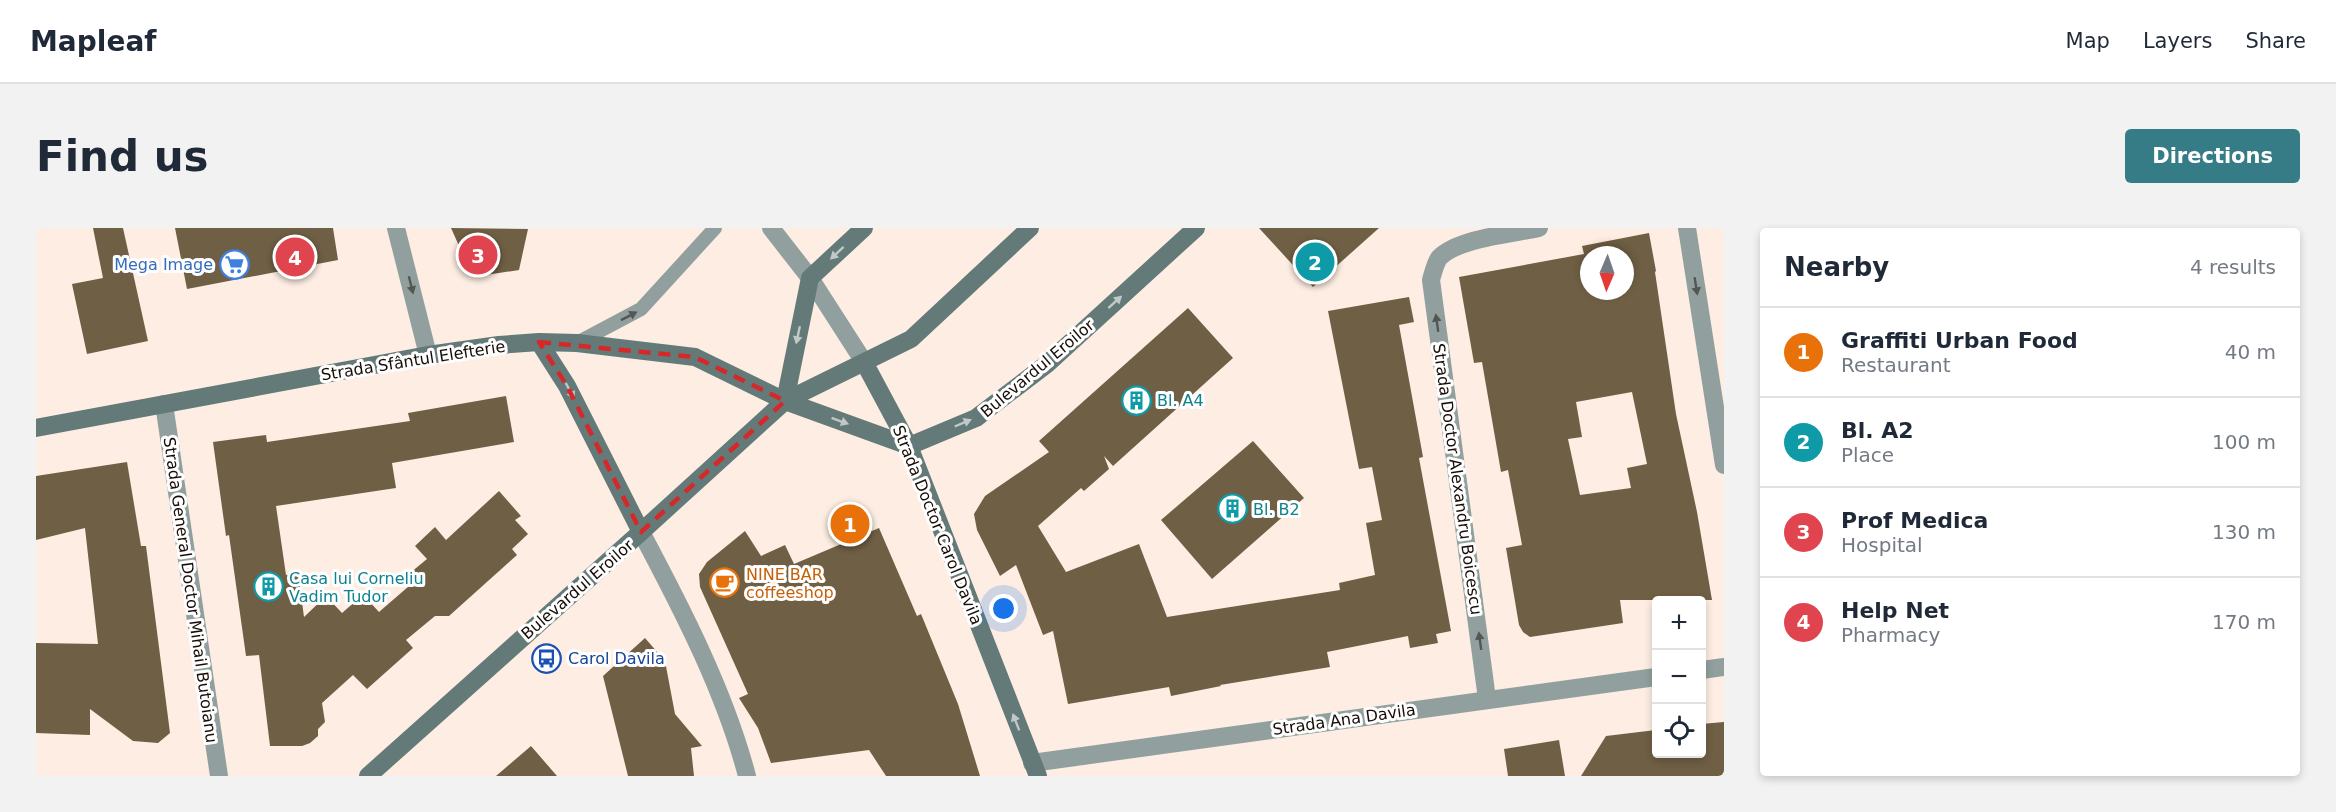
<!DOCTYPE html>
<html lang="en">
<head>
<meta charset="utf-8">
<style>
  body { margin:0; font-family:"DejaVu Sans",sans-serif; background:#f2f2f3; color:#1f2937 }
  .controls { position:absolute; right:18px; bottom:18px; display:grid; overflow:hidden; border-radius:6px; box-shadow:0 3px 9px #0003 }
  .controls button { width:54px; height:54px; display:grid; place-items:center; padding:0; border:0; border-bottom:2px solid #e0e1e3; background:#fff; color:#1f2937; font:30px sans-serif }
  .compass { position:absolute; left:1544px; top:18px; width:54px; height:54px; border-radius:50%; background:#fff; box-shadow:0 3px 9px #0003; rotate:182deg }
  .you { position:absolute; left:968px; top:381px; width:21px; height:21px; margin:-15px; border:4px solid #fff; border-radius:50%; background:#1a73e8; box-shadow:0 0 0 9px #1a73e833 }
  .badge { display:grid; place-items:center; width:39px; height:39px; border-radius:50%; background:#357c86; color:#fff; font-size:20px; font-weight:700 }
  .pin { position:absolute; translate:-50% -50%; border:3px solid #fff; box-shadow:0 2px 6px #0006 }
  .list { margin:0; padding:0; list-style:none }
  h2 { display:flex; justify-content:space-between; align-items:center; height:78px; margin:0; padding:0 24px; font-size:26px }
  h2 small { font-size:20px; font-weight:400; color:#747a83 }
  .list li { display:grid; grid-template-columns:39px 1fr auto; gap:18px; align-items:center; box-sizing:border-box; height:90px; padding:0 24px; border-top:2px solid #e0e1e3 }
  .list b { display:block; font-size:22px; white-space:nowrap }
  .list p { margin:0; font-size:20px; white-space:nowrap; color:#747a83 }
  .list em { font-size:20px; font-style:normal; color:#747a83 }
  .icon { flex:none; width:33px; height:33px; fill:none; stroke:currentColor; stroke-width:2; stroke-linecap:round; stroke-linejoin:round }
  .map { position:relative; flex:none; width:1688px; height:548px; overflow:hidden; border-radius:6px }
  header { display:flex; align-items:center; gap:36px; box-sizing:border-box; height:84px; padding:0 30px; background:#fff; border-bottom:2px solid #e0e1e3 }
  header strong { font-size:28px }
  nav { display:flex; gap:33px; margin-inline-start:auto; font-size:21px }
  .intro { display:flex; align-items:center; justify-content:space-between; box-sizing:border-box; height:144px; padding:0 36px }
  h1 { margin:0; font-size:42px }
  .button { padding:15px 27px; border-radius:6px; background:#357c86; color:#fff; font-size:21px; font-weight:700 }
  main { display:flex; gap:36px; padding:0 36px }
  aside { flex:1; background:#fff; border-radius:6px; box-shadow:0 3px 9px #0003 }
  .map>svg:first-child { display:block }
  .building { fill:#6f5f44; fill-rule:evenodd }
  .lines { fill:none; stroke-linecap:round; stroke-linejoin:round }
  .lane { stroke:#91a09f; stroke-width:14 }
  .street { stroke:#91a09f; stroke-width:18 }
  .secondary { stroke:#637a78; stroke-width:18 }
  .oneway { fill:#c0c9c8 }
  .oneway2 { fill:#545653 }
  .marked { fill:none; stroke:#d62828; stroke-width:4.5; stroke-dasharray:12 8; stroke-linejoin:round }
  .labels { text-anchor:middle; stroke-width:6; stroke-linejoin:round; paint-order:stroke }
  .shop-label { font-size:16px; fill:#366cbe; stroke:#fefefe; text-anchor:end }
  .street-label { font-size:16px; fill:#160d07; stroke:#fefefe }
  .culture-label { font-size:16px; fill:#0d838f; stroke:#fefefe; text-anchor:start }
  .food-label { font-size:16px; fill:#c56008; stroke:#fefefe; text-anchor:start }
  .transit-label { font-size:16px; fill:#164399; stroke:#fefefe; text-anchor:start }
</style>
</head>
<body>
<header>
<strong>Mapleaf</strong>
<nav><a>Map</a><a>Layers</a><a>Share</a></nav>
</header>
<div class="intro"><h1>Find us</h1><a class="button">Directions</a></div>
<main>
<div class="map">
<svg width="1688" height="548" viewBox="0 0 1688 548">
  <rect width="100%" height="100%" fill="#fdede2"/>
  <path class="building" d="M57,0H87L112,113L51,126L36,56L67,50Z
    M139,0H297L302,32L151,61Z
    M415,0L492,1L483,42L437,49Z
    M1223,0H1343L1277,59Z
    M1613,5L1620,43L1619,44L1640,186L1661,284L1676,372H1584L1587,395L1494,409L1487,404L1483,397L1470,320L1486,317L1472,242L1465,244L1446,134L1438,135L1423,49L1548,26L1546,18ZM1553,27H1589V63H1553ZM1596,164L1611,236L1591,240L1595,260L1544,267L1532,211L1546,209L1540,174Z
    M1373,69L1378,94L1363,97L1387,229L1383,230L1415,403L1400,406L1402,415L1374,420L1372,408L1291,424L1294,439L1184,457L1185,458L1135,468L1133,459L1032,476L1017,403L1007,407L980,337L964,348L941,302L938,286L949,268L1013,224L1003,213L1152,80L1197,130L1077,238L1068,228L1073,241L1048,263L1045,260L1002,298L1030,344L1103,316L1131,389L1304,362L1303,355L1339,347L1330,295L1346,292L1336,239L1323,241L1292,83Z
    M470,168L478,214L356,235L360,260L240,278L250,347L262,345L268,389L290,368L306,385L321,372L325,376L331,371L343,384L380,352L374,345L391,331L379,318L399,299L410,312L463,263L485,288L479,292L492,306L476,321L481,327L413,388H399L370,412L377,420L331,461L317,447L286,475L289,494L282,501V508L274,515L266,518H234L223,427L210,428L193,307L190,308L177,214L230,207L231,214L374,193L372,185Z
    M1217,213L1268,270L1176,351L1125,292Z
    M91,234L105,318H110L134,505L122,515L97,513L54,481V507L0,505V415L62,416L49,300L0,312V248Z
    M843,300L881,388L885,386L922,476L944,548H850L833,522L735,535L722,500L703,470L712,466L664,359L663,346L671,334L709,303L725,328L749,317L758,336Z
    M609,410L629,433L639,486L666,518L655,520L658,548H592L567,448Z
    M1688,494V548H1545L1570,508L1620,502V525H1665V496Z
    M1523,512L1529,548H1472L1468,521Z
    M495,518L521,548H460Z"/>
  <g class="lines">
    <path class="lane" d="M541,115L605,81L679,0"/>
    <path class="street" d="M360,0L392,127
      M735,0L774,50L828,134
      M1651,0L1688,237
      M128,176L183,548
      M605,304C646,381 689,464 711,548
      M1666,442L1688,439
      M1451,471L1395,52C1397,45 1399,36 1403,30C1422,10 1476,6 1503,0
      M996,535L1620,449"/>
    <path class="secondary" d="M503,114L531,158L605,304
      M828,134L873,218L1002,548
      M749,173L774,50L828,0
      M0,200L392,127L463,117L503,114L541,115L659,129L749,173L873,218L940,190L1011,136L1160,0
      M332,548L605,304L749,173L875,111L994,0"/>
  </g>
  <defs><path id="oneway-solid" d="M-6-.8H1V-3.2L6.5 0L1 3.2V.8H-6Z" transform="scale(1.5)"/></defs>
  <g class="oneway">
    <use href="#oneway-solid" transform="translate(801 25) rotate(137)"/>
    <use href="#oneway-solid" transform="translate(1079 74) rotate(-42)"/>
    <use href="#oneway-solid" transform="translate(762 107) rotate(102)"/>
    <use href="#oneway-solid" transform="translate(534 163) rotate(62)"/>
    <use href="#oneway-solid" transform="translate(804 193) rotate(20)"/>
    <use href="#oneway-solid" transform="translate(927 195) rotate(-23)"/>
    <use href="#oneway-solid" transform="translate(980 494) rotate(-111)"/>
  </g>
  <g class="oneway2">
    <use href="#oneway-solid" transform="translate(375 57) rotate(76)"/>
    <use href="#oneway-solid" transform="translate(1660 58) rotate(81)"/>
    <use href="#oneway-solid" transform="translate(593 88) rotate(-27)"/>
    <use href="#oneway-solid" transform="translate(1401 95) rotate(-98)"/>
    <use href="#oneway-solid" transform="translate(1444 413) rotate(-98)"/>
  </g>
  <path class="marked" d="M503,114L659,129L749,173L605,304L531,158Z"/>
  <defs>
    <symbol id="supermarket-ring" viewBox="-11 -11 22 22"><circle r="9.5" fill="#fefefe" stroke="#3f7fe0" stroke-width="1.5"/><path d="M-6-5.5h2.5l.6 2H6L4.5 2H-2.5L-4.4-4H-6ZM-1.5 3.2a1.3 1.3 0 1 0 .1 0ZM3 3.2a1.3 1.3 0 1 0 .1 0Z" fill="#3f7fe0"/></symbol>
    <symbol id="building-ring" viewBox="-11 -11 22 22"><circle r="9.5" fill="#fefefe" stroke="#0f9aa8" stroke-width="1.5"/><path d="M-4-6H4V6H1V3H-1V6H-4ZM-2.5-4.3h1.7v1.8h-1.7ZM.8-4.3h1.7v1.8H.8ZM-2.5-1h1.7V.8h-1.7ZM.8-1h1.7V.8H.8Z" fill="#0f9aa8"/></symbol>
    <symbol id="cafe-ring" viewBox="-11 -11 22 22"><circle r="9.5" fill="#fefefe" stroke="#e8710a" stroke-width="1.5"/><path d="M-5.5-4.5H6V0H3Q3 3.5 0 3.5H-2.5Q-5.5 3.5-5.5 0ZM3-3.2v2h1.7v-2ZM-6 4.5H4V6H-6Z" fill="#e8710a"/></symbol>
    <symbol id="bus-ring" viewBox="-11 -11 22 22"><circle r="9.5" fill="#fefefe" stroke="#1a4fb4" stroke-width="1.5"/><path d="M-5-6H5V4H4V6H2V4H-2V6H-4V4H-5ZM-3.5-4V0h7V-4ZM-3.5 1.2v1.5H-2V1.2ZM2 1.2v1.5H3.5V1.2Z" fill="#1a4fb4"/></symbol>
  </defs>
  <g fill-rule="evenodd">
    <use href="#supermarket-ring" x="182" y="20" width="33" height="33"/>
    <use href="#building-ring" x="1084" y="156" width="33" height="33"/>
    <use href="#building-ring" x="1180" y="264" width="33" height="33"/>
    <use href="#cafe-ring" x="672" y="338" width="33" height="33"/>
    <use href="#building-ring" x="216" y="342" width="33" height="33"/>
    <use href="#bus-ring" x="494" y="414" width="33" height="33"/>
  </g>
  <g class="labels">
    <g class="shop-label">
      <text x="177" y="42">Mega Image</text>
    </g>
    <g class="street-label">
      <text transform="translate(377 132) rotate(-9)" y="6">Strada Sfântul Elefterie</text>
      <text transform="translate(1001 140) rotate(-40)" y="6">Bulevardul Eroilor</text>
      <text transform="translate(1422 251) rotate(82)" y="6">Strada Doctor Alexandru Boicescu</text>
      <text transform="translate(902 297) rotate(68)" y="6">Strada Doctor Carol Davila</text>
      <text transform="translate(541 361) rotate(-41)" y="6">Bulevardul Eroilor</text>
      <text transform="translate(155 362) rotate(82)" y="6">Strada General Doctor Mihail Butoianu</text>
      <text transform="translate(1308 491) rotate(-8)" y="6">Strada Ana Davila</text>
    </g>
    <g class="culture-label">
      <text x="1121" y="178">Bl. A4</text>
      <text x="1217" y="287">Bl. B2</text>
      <text x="253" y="356">Casa lui Corneliu<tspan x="253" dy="18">Vadim Tudor</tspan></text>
    </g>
    <g class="food-label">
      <text x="710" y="352">NINE BAR<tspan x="710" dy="18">coffeeshop</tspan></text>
    </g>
    <g class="transit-label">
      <text x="532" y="436">Carol Davila</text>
    </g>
  </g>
</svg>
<div class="controls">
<button>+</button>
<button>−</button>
<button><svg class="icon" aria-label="locate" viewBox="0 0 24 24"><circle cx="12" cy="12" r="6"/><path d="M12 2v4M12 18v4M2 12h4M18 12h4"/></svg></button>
</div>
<svg class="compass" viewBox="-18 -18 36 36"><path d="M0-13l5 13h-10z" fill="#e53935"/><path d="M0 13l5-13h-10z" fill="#747a83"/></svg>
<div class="you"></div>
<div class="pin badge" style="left:814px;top:296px;background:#e8710a">1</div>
<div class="pin badge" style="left:1279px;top:34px;background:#0f9aa8">2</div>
<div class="pin badge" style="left:442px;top:27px;background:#e0444e">3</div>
<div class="pin badge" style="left:259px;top:29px;background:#e0444e">4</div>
</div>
<aside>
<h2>Nearby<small>4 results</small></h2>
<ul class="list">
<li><span class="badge" style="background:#e8710a">1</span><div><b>Graffiti Urban Food</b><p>Restaurant</p></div><em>40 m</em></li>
<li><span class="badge" style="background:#0f9aa8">2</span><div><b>Bl. A2</b><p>Place</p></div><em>100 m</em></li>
<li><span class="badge" style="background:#e0444e">3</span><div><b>Prof Medica</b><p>Hospital</p></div><em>130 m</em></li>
<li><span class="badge" style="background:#e0444e">4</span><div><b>Help Net</b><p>Pharmacy</p></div><em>170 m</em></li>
</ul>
</aside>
</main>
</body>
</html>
